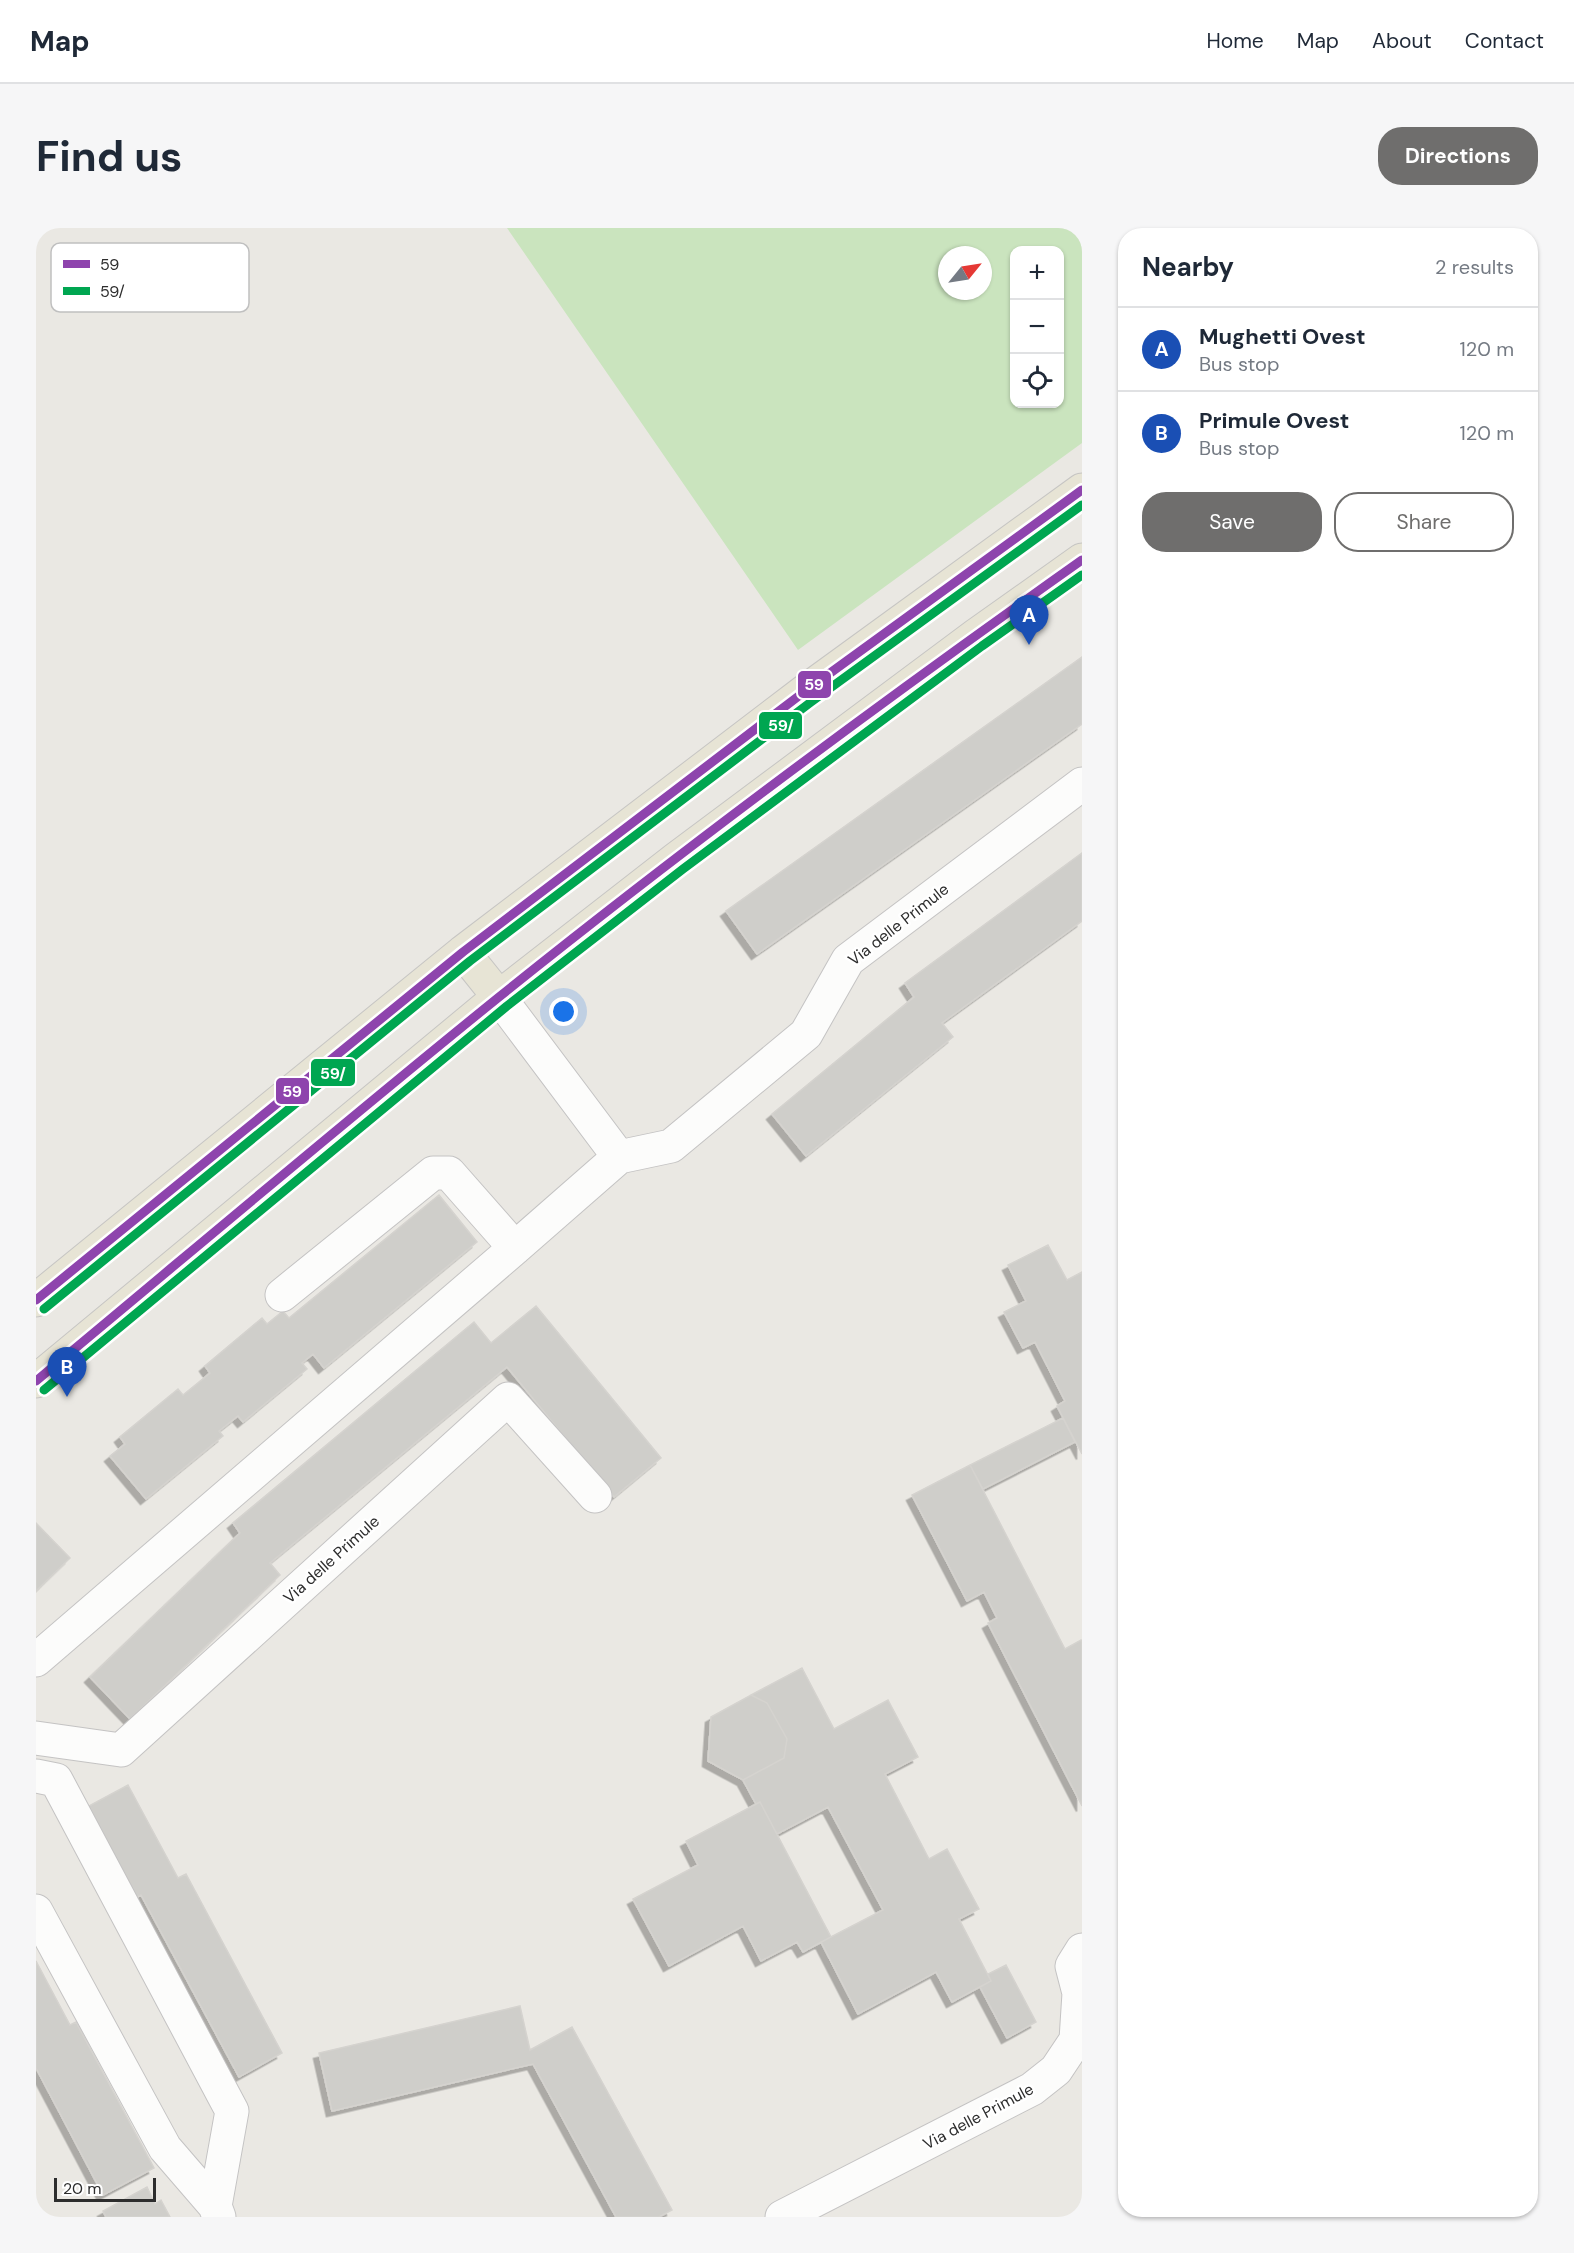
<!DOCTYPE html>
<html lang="en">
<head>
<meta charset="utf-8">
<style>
  body { margin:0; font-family:"DM Sans",sans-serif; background:#f6f6f7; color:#1f2937 }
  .controls { position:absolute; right:18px; top:18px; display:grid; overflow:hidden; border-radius:12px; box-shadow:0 2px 4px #0004 }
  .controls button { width:54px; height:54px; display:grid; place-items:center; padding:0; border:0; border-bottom:2px solid #e0e1e3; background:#fff; color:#1f2937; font:30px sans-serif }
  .compass { position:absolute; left:902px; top:18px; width:54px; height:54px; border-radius:50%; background:#fff; box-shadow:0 2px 4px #0004; rotate:60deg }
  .scale { position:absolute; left:18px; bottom:15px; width:102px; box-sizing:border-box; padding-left:6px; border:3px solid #2d2d2d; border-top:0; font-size:16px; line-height:21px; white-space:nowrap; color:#2d2d2d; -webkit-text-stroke:4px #fff; paint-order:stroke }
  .you { position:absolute; left:528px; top:784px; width:21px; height:21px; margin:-15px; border:4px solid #fff; border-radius:50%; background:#1a73e8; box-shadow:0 0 0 9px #1a73e833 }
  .badge { display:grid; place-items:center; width:39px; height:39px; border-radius:50%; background:#6f6e6d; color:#fff; font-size:20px; font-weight:700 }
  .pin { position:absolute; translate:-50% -50px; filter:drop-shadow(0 2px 3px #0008) }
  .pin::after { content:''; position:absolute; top:32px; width:21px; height:18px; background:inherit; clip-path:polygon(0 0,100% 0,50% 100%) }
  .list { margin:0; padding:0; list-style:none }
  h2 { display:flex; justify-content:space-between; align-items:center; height:78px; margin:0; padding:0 24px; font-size:26px }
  h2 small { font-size:20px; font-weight:400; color:#747a83 }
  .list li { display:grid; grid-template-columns:39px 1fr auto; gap:18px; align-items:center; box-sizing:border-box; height:84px; padding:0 24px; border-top:2px solid #e0e1e3 }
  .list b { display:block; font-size:22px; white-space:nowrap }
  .list p { margin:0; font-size:20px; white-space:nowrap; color:#747a83 }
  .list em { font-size:20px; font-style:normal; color:#747a83 }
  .actions { display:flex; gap:12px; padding:18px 24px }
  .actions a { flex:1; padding:14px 0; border:2px solid #6f6e6d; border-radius:24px; text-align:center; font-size:21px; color:#6f6e6d }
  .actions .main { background:#6f6e6d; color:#fff }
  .icon { flex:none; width:33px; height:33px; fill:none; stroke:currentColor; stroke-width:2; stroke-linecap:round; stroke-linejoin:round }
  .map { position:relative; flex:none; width:1046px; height:1989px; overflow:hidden; border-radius:24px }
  header { display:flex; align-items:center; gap:36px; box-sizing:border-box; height:84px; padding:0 30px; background:#fff; border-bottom:2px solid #e0e1e3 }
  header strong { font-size:28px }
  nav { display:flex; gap:33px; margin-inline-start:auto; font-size:21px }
  .intro { display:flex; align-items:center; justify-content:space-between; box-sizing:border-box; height:144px; padding:0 36px }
  h1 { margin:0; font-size:42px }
  .button { padding:15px 27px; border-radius:24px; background:#6f6e6d; color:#fff; font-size:21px; font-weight:700 }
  main { display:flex; gap:36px; padding:0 36px }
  aside { flex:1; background:#fff; border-radius:24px; box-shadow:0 2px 4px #0004 }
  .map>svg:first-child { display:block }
  .green { fill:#cae4be; fill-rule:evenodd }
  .building { fill:#cfceca; stroke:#d5d3cf; stroke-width:1.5; filter:url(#shadow) }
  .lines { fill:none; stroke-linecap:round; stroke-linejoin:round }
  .minor-casing { stroke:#c4c3c3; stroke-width:35 }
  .major-casing { stroke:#c6c5c3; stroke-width:35 }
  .minor { stroke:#fcfcfb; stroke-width:33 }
  .major { stroke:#e7e4d5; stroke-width:33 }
  .bus-1-casing { stroke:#fff; stroke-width:14 }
  .bus-2-casing { stroke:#fff; stroke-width:14 }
  .bus-1 { stroke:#8e44ad; stroke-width:9 }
  .bus-2 { stroke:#00a651; stroke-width:9 }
  .labels { text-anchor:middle; stroke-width:5; stroke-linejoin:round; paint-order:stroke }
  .street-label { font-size:16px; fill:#2d2d2d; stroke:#fff }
  .key { fill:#fff; stroke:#c0c0c0; stroke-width:1.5 }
  .key-label { font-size:16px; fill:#2d2d2d }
  .line-badge { stroke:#fff; stroke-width:2 }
  .badge-label { font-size:16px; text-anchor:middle; font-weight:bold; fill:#fff }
</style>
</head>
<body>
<header>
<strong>Map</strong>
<nav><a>Home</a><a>Map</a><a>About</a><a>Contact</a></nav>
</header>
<div class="intro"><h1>Find us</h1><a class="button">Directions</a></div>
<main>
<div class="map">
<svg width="1046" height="1989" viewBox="0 0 1046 1989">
  <defs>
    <filter id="shadow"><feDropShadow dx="-5.5" dy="5.5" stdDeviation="0" flood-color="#0004"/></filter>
  </defs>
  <rect width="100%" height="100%" fill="#eae8e3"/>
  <path class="green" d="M471,0H1046V215L762,422ZM978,22H1023V176H978ZM911,27H947V63H911Z"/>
  <path class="building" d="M1046,429V496L721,726L690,683Z
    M1046,625V693L906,795L917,809L770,928L736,886L878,769L869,755Z
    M403,967L441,1014L288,1140L277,1126L266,1135L271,1141L207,1194L202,1188L183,1203L187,1208L110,1271L74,1228L89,1216L84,1209L142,1161L147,1167L174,1145L169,1138L226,1090L231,1096L247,1083L253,1090Z
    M1012,1017L1031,1052L1046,1044V1226L1021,1178L1029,1173L999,1114L987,1120L968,1084L990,1073L972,1037Z
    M500,1078L625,1230L578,1269L471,1139L234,1335L244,1347L94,1491L54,1449L204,1305L197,1295L438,1094L455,1115Z
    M1027,1190L1039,1214L947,1261L934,1237Z
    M934,1237L1029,1421L1045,1412L1046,1414V1578L952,1395L961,1390L948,1364L931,1373L876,1267Z
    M0,1295L34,1330L0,1363Z
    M766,1440L798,1501L852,1472L882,1529L849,1546L893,1631L911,1621L943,1681L923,1691L955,1753L916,1774L900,1744L822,1786L785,1714L847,1682L792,1579L741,1606L724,1574L720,1576L707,1552L748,1530L751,1511L731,1475L715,1467Z
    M715,1467L731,1475L751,1511L748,1530L707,1552L672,1533L675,1489Z
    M92,1557L142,1650L150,1646L246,1825L203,1849L105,1667L100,1670L51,1579Z
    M724,1574L795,1709L767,1724L761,1714L725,1733L707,1698L633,1738L597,1671L662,1637L650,1613Z
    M0,1733L34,1797L40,1794L118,1940L67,1967L0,1840Z
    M970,1737L1000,1794L971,1810L944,1759L955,1753L952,1746Z
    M484,1778L494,1822L536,1799L636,1982L623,1989H580L497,1836L296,1883L283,1825Z
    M111,1959L119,1976L125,1972L134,1989H70L67,1983Z"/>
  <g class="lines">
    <defs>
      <path id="minor" d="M463,769L583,929
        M246,1067L397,945H413L479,1020
        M0,1432L479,1020L583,929L635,918L770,806L812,732L1046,556
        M0,1510L85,1522L472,1171L559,1268
        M0,1548L20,1552L196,1883L179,1978
        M0,1683L129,1920L179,1978L183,1989
        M746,1989L996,1861L1020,1842L1040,1812L1043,1765L1036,1738L1046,1722"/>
      <path id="major" d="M427,724L463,769
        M0,1072L427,724L768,464L1046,262
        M0,1153L463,769L640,631L939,408L1046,332"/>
    </defs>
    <use href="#minor" class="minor-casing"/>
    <use href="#major" class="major-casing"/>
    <use href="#minor" class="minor"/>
    <use href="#major" class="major"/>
    <defs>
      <path id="bus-1" d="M0,1072L427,724L768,464L1046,262
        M0,1153C154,1025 307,895 463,769C652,617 848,472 1046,332"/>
      <path id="bus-2" d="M8,1081L434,733L775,474L1046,277
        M8,1162L471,778L647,641L946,418L1046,347"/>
    </defs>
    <use href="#bus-1" class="bus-1-casing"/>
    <use href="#bus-2" class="bus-2-casing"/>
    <use href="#bus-1" class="bus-1"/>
    <use href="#bus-2" class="bus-2"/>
  </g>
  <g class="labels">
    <g class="street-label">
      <text transform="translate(862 696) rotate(-38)" y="6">Via delle Primule</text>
      <text transform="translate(295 1331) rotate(-42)" y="6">Via delle Primule</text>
      <text transform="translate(942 1888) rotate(-28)" y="6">Via delle Primule</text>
    </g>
  </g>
  <rect x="15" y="15" width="198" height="69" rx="9" class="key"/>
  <rect x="27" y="32" width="27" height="8" fill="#8e44ad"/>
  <rect x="27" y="59" width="27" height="8" fill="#00a651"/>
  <g class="key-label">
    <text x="64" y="42">59</text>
    <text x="64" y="69">59/</text>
  </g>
  <g class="line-badge">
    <rect x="761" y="442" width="35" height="29" rx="6" fill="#8e44ad"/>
    <rect x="722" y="483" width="45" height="29" rx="6" fill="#00a651"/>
    <rect x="274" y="830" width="46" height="29" rx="6" fill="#00a651"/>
    <rect x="239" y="849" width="35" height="28" rx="6" fill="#8e44ad"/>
  </g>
  <g class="badge-label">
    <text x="778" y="462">59</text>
    <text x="745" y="503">59/</text>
    <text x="297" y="851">59/</text>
    <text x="256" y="869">59</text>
  </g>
</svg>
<div class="controls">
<button>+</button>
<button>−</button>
<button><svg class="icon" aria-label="locate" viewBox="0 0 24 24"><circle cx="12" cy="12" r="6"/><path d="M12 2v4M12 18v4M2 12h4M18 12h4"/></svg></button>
</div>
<svg class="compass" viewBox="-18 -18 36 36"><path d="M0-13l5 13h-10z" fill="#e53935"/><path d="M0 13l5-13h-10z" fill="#747a83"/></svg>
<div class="scale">20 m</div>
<div class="you"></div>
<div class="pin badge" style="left:993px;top:417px;background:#1a4fb4">A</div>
<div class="pin badge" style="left:31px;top:1169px;background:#1a4fb4">B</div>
</div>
<aside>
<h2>Nearby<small>2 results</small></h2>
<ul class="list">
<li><span class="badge" style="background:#1a4fb4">A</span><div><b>Mughetti Ovest</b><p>Bus stop</p></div><em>120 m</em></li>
<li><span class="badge" style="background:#1a4fb4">B</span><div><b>Primule Ovest</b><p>Bus stop</p></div><em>120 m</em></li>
</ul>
<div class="actions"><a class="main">Save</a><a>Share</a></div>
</aside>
</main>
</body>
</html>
